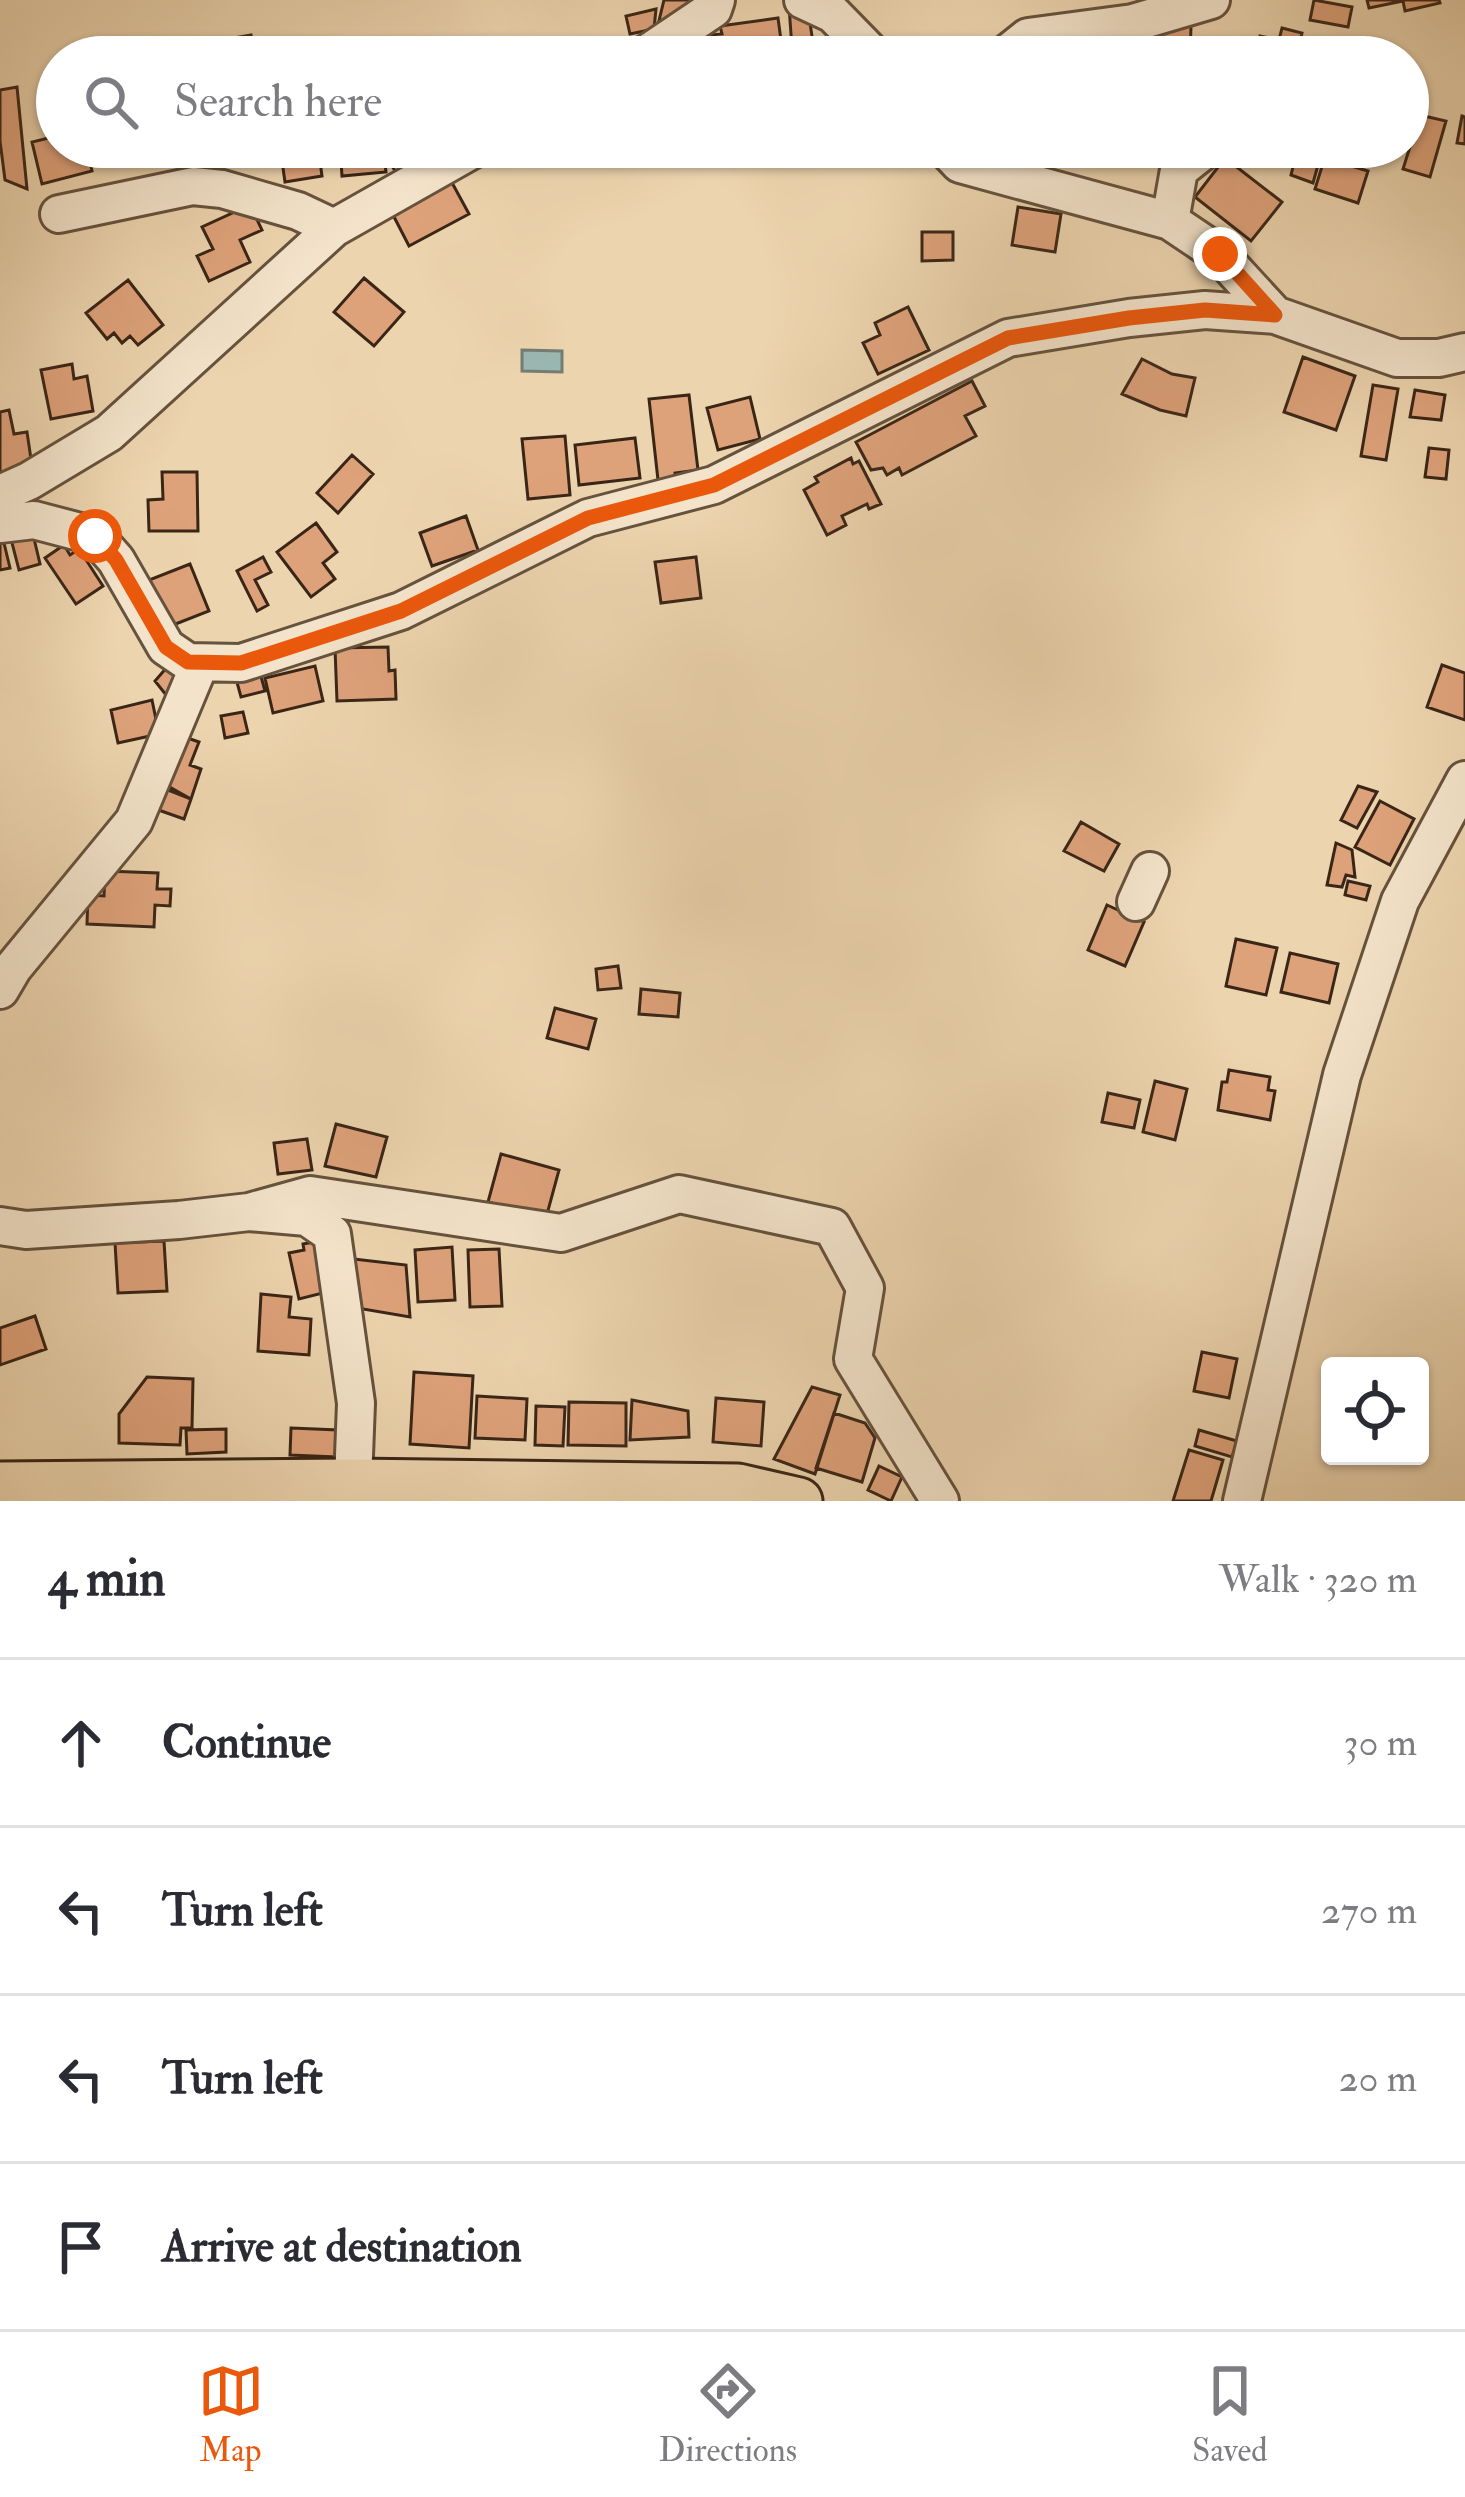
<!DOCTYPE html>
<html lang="en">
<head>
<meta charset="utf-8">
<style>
  body { margin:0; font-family:"IM FELL Double Pica",serif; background:#f7f7f7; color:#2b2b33 }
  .controls { position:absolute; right:36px; bottom:36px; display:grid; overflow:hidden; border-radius:12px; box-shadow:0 3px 9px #0004 }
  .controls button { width:108px; height:108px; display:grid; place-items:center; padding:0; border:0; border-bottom:3px solid #e1e1e2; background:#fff; color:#2b2b33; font:60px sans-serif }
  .stop { position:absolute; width:36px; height:36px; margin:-27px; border:9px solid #ea580c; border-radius:50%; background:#fff }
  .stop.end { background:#ea580c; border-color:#fff; box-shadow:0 3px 12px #0008 }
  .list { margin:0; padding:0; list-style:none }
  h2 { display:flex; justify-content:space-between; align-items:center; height:156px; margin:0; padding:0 48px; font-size:51px }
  h2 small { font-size:39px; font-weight:400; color:#7c7c81 }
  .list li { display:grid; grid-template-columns:78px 1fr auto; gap:36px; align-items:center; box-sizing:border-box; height:168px; padding:0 48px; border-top:3px solid #e1e1e2 }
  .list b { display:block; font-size:45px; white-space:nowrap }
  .list em { font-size:39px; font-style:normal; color:#7c7c81 }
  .icon { flex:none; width:66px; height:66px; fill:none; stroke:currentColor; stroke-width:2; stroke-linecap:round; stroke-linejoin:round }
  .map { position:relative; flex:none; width:1465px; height:1501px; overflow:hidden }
  .search { position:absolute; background:#fff; box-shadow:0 3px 9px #0004; left:36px; right:36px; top:36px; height:132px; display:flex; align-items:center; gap:30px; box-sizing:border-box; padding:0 42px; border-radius:66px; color:#7c7c81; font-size:45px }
  .sheet { height:828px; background:#fff }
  nav { display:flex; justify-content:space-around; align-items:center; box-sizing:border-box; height:168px; border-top:3px solid #e1e1e2; background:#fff; font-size:33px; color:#7c7c81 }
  nav a { display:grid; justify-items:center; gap:6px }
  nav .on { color:#ea580c }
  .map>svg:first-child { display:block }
  .water { fill:#9ab7b1; stroke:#747d73; stroke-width:3 }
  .building { fill:#dea27b; stroke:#3a2617; stroke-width:3 }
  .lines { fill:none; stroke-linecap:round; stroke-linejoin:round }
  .minor-casing { stroke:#66523d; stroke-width:42 }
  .major-casing { stroke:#3a2617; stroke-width:51 }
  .minor { stroke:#f3e3ca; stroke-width:36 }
  .major { stroke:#ecd4ae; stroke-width:45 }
  .route { stroke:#ea580c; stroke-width:15 }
</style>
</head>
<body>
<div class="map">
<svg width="1465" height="1501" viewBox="0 0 1465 1501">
  <rect width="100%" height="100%" fill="#ecd4ae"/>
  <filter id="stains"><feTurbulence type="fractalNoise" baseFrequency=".00167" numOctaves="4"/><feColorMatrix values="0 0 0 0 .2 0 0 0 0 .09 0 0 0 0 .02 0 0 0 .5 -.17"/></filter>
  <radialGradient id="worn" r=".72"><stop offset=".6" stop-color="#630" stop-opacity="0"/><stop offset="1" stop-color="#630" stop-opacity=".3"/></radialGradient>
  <path class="water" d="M522,350L562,351V372L522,371Z"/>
  <path class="building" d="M664,0H701L656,33Z
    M1314,0L1352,7L1348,27L1310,20Z
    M1367,0H1439L1440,3L1405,11L1403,1L1369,8Z
    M789,6L808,9L813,43L792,48Z
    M656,9L654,29L630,34L626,16Z
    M778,18L783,55L712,57L709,35L722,34L720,26Z
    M1145,24L1191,26L1190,57H1144Z
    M1282,28L1302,33L1301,37L1321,41L1318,57H1256L1260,36L1279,40Z
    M845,33L851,57H827L825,39Z
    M251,35L254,57H211L210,52L219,51L217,41Z
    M558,44L559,57H514L513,49Z
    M17,87L27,189L5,180L0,141V90Z
    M1420,115L1446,121L1430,177L1403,169Z
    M1462,116L1465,117V144L1457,143Z
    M57,136V147H87L92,171L42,184L32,142Z
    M225,147H267L268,159L228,166Z
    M280,147H318L322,176L285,182Z
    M340,147H383L386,172L342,176Z
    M404,147H418L429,165L402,182L387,158Z
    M548,147H573L574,163L548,164Z
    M656,147H715L710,160Z
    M1298,147H1323L1313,183L1291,175Z
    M1328,147H1356L1351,166L1368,171L1358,203L1315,189Z
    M1225,158L1282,202L1251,241L1195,197Z
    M450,179L469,214L409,246L391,211Z
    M250,205L262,230L240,240L250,262L209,281L197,256L213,249L202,227Z
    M1018,207L1061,214L1055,252L1012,245Z
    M922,232H953V260L922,261Z
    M364,278L404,312L374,346L334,312Z
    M128,280L163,325L138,345L130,336L122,343L114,333L107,339L86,313Z
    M908,307L929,350L878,374L863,343L880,335L875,323Z
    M1303,357L1355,376L1336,430L1284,412Z
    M1142,359L1172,374L1195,378L1186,416L1160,410L1122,394Z
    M72,364L74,379L87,376L93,411L51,419L41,370Z
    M972,381L985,406L965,416L976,436L902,475L899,468L887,475L883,468L871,470L856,442Z
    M1373,385L1398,389L1386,460L1361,456Z
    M1415,390L1445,395L1441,420L1410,417Z
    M689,395L698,470L675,473V478L658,480L649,399Z
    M750,397L760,439L718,450L707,408Z
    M9,410L14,434L27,432L32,466L0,479V412Z
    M565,436L570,495L528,499L522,439Z
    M635,438L640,478L579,485L575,445Z
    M1429,448L1449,450L1446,479L1425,477Z
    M352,455L373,474L338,513L317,493Z
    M851,458L853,464L859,461L881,504L869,509L867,504L842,516L846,525L827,535L804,490L818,482L815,477Z
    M162,472H197L198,531H149L148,500L163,499Z
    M466,516L478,550L432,566L420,533Z
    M316,523L337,552L323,563L335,579L311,597L277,552Z
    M32,530L40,564L19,570L10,535Z
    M4,543L10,568L0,570V544Z
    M64,545L70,555L79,549L103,586L76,604L45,558Z
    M263,557L271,572L255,580L268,605L257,611L237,571Z
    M696,557L701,598L661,603L655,562Z
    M190,564L209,611L168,627L149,580Z
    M388,647L389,671L395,670L396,699L337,701L335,648Z
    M1442,665L1465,673V720L1427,707Z
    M168,666L186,679L174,705L155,681Z
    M315,666L323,701L273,713L265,678Z
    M259,669L265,691L241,697L235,675Z
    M152,700L159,734L118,743L111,710Z
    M243,712L248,733L225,738L221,716Z
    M176,734L199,742L190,765L201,769L191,799L159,781Z
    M158,786L191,799L184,819L150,807Z
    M1358,786L1377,792L1357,828L1341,820Z
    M1380,801L1414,819L1390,865L1355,847Z
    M1081,822L1119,844L1104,871L1064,851Z
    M1336,843L1352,850L1355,877L1346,875L1342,887L1327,885Z
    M105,871L158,873L157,889H171L170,906L155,905L154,927L87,924L88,895L104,896Z
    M1348,881L1370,886L1366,900L1345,895Z
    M1107,905L1144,922L1125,966L1088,950Z
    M1236,939L1277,948L1266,995L1226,986Z
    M1290,953L1338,964L1329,1003L1281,992Z
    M618,966L621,988L598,990L596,969Z
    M641,989L680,993L678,1017L639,1014Z
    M555,1008L596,1019L588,1049L547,1038Z
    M1229,1070L1270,1077L1268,1090L1275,1091L1270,1120L1218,1110L1222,1082H1227Z
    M1155,1081L1187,1089L1175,1140L1143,1132Z
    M1108,1093L1140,1100L1134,1128L1102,1122Z
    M336,1124L387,1137L376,1177L325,1166Z
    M307,1139L312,1170L278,1174L274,1143Z
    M501,1154L559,1170L546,1218L488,1202Z
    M164,1241L167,1291L118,1293L115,1243Z
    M319,1241L331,1291L299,1299L289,1253L304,1250L303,1244Z
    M452,1247L455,1300L418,1302L415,1250Z
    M499,1249L502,1306L470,1307L468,1250Z
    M345,1258L406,1265L410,1317L357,1308Z
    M261,1294L291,1297L289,1317L311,1319L309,1355L258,1351Z
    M35,1316L46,1349L0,1365V1328Z
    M1202,1352L1237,1359L1229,1398L1194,1391Z
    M414,1372L473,1376L469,1448L410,1444Z
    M147,1377L193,1379L192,1428H181L180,1445L119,1443V1414Z
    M812,1387L840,1395L815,1474L774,1459Z
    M477,1396L527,1399L525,1440L475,1438Z
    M716,1398L764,1402L761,1446L713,1442Z
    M632,1400L688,1411L689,1437L630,1440Z
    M569,1402L626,1403V1446L568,1445Z
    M536,1406L565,1407L563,1446L535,1445Z
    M834,1413L865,1423L875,1438L862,1482L816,1468Z
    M291,1428L338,1430L337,1457L290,1455Z
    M226,1429V1452L187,1454L186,1430Z
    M1199,1430L1237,1441L1232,1457L1195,1446Z
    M1189,1450L1223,1460L1211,1501H1173Z
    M879,1466L902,1477L891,1501L868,1490Z"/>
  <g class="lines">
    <defs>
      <path id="minor" d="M803,0L833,14L875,57
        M1066,37L1125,57
        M642,57L713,9L716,0
        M1003,57L1028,37L1133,23L1211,0
        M944,147L960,164L1170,221L1219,254L1275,315
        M59,214L193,186L222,189L298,211L334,228
        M1170,221L1179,170L1208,147
        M0,494L29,481L109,433L334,228L477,147
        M0,524L34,520L95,536L116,560L166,647L188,662L241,663L401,611L588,518L714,485L1008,338L1129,318L1205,310L1275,315L1397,358H1439L1465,352
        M1136,902L1150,871
        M0,990L13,968L134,821L200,663
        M249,1212L310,1195L561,1233L679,1194L832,1227L865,1288L853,1359L940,1501
        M0,1226L26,1230L179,1220L249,1212L307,1217L332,1234L356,1403L353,1482
        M1242,1501L1342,1075L1400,901L1465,780"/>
      <path id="major" d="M0,1485L353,1482L738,1487L799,1501"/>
    </defs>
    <use href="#minor" class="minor-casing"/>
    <use href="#major" class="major-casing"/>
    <use href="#minor" class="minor"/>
    <use href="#major" class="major"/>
  </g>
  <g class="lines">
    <path class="route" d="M95,536L116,560L166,647L188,662L241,663L401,611L588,518L714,485L1008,338L1129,318L1205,310L1275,315L1220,254"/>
  </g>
  <rect width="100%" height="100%" filter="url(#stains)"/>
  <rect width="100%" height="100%" fill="url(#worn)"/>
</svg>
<div class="controls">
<button><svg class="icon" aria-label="locate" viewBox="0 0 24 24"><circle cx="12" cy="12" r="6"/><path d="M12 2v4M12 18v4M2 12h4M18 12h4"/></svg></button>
</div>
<div class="stop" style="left:95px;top:536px"></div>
<div class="stop end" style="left:1220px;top:254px"></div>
<div class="search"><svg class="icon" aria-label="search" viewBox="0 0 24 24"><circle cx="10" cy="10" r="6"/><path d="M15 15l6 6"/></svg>Search here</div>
</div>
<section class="sheet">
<h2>4 min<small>Walk · 320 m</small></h2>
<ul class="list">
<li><svg class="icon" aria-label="ahead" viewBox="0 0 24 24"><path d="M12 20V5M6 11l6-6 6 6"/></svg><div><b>Continue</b></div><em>30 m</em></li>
<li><svg class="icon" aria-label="left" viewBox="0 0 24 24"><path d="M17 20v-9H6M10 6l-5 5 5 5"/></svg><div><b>Turn left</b></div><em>270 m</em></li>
<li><svg class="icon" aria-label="left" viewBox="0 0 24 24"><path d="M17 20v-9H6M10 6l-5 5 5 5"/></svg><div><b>Turn left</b></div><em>20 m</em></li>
<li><svg class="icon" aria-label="arrive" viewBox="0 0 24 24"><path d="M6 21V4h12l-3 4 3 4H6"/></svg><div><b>Arrive at destination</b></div></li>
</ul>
</section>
<nav>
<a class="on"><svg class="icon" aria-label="map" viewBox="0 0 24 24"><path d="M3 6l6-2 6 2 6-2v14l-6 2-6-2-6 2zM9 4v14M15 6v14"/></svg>Map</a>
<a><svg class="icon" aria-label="directions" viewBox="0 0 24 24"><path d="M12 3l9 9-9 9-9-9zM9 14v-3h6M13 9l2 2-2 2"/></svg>Directions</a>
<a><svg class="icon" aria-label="saved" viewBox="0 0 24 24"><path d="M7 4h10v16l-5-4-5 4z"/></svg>Saved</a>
</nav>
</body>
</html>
